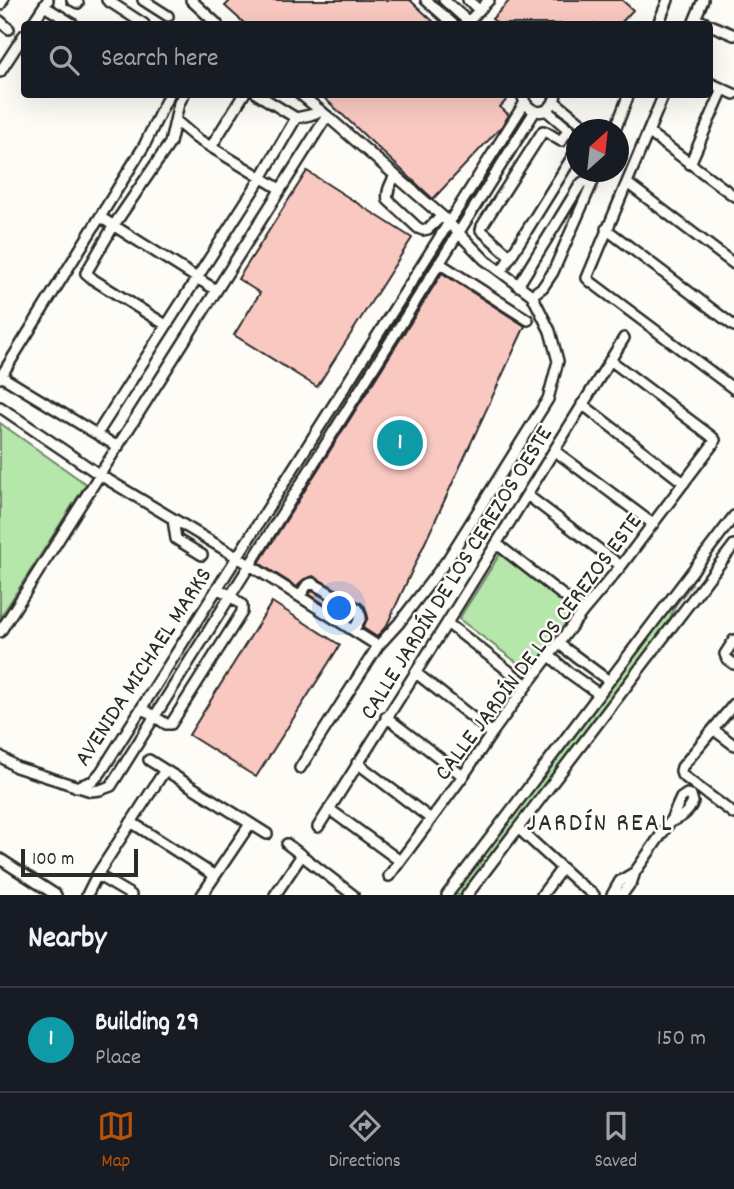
<!DOCTYPE html>
<html lang="en">
<head>
<meta charset="utf-8">
<style>
  body { margin:0; font-family:Dekko,sans-serif; background:#20242c; color:#f1f3f6 }
  .compass { position:absolute; left:566px; top:119px; width:63px; height:63px; border-radius:50%; background:#171b24; box-shadow:0 7px 28px #0002; rotate:27deg }
  .scale { position:absolute; left:21px; bottom:18px; width:117px; box-sizing:border-box; padding-left:7px; border:4px solid #2b2b2b; border-top:0; font-size:19px; line-height:24px; white-space:nowrap; color:#2b2b2b; -webkit-text-stroke:5px #fdfcf7; paint-order:stroke }
  .you { position:absolute; left:340px; top:609px; width:24px; height:24px; margin:-18px; border:5px solid #fff; border-radius:50%; background:#1a73e8; box-shadow:0 0 0 10px #1a73e833 }
  .badge { display:grid; place-items:center; width:46px; height:46px; border-radius:50%; background:#b45309; color:#fff; font-size:23px; font-weight:700 }
  .pin { position:absolute; translate:-50% -50%; border:4px solid #fff; box-shadow:0 2px 7px #0006 }
  .list { margin:0; padding:0; list-style:none }
  h2 { display:flex; justify-content:space-between; align-items:center; height:91px; margin:0; padding:0 28px; font-size:30px }
  h2 small { font-size:23px; font-weight:400; color:#9ea1a6 }
  .list li { display:grid; grid-template-columns:46px 1fr auto; gap:21px; align-items:center; box-sizing:border-box; height:105px; padding:0 28px; border-top:2px solid #363941 }
  .list b { display:block; font-size:26px; white-space:nowrap }
  .list p { margin:0; font-size:23px; white-space:nowrap; color:#9ea1a6 }
  .list em { font-size:23px; font-style:normal; color:#9ea1a6 }
  .icon { flex:none; width:38px; height:38px; fill:none; stroke:currentColor; stroke-width:2; stroke-linecap:round; stroke-linejoin:round }
  .map { position:relative; flex:none; width:734px; height:895px; overflow:hidden }
  .search { position:absolute; background:#171b24; box-shadow:0 7px 28px #0002; left:21px; right:21px; top:21px; height:77px; display:flex; align-items:center; gap:18px; box-sizing:border-box; padding:0 24px; border-radius:7px; color:#9ea1a6; font-size:26px }
  .sheet { height:196px; background:#171b24 }
  nav { display:flex; justify-content:space-around; align-items:center; box-sizing:border-box; height:98px; border-top:2px solid #363941; background:#171b24; font-size:19px; color:#9ea1a6 }
  nav a { display:grid; justify-items:center; gap:4px }
  nav .on { color:#b45309 }
  .map>svg:first-child { display:block }
  .green { fill:#b4e7a9; stroke:#70896a; stroke-width:2 }
  .building { fill:#f9c9c1; stroke:#2b2b2b; stroke-width:2 }
  .lines { fill:none; stroke-linecap:round; stroke-linejoin:round }
  .minor-casing { stroke:#2b2b2b; stroke-width:14 }
  .minor { stroke:#fdfcf7; stroke-width:9 }
  .labels { text-anchor:middle; stroke-width:5; stroke-linejoin:round; paint-order:stroke }
  .street-label { font-size:24px; fill:#2b2b2b; stroke:#fdfcf7 }
  .neighbourhood-label { font-size:26px; letter-spacing:2px; fill:#2b2b2b; stroke:#fdfcf7 }
</style>
</head>
<body>
<div class="map">
<svg width="734" height="895" viewBox="0 0 734 895">
  <rect width="100%" height="100%" fill="#fdfcf7"/>
  <filter id="ink" filterUnits="userSpaceOnUse"><feTurbulence type="fractalNoise" baseFrequency=".0143" numOctaves="2"/><feDisplacementMap in="SourceGraphic" scale="14" xChannelSelector="R" yChannelSelector="G"/><feConvolveMatrix kernelMatrix="1 2 1 2 8 2 1 2 1" color-interpolation-filters="sRGB"/></filter>
  <g filter="url(#ink)">
    <path class="green" d="M0,423L86,484L0,618Z
      M500,554L576,613L531,673L459,619Z
      M686,582L692,584L675,606L669,621L462,895H451Z"/>
    <path class="building" d="M231,0H410L436,24H245L225,6Z
      M510,0H622L633,10L620,24H498L492,19Z
      M320,94H512L500,107L509,115L502,126L433,199Z
      M307,171L412,238L317,387L234,335L260,293L238,279Z
      M442,273L525,326L387,625L377,637L363,628L368,617L365,607L361,603L313,576L304,579L297,587L259,563Z
      M312,591L352,614L353,616L351,621L309,594Z
      M272,602L340,645L256,777L189,735Z"/>
    <g class="lines">
      <defs>
        <path id="minor" d="M72,0L78,3
          M107,0L144,24
          M143,0L168,16
          M191,0L217,24
          M426,0L453,24
          M444,0L471,24
          M468,0L479,10
          M0,5L3,0
          M44,6L73,24
          M696,19L734,35
          M0,21L9,29
          M32,24L48,0
          M466,24L489,0
          M658,24L668,0
          M693,24L703,0
          M0,72L24,35
          M710,83L734,94
          M257,94L296,118L310,115L321,111
          M522,94C527,117 552,118 556,94
          M664,94L587,278L591,282L734,389
          M555,102L590,130
          M546,110L576,136
          M176,121L196,138L280,189
          M615,130L629,94
          M648,132L734,196
          M211,147L244,94
          M690,164L723,89
          M395,175C391,184 386,191 388,200L418,228L423,230L428,229L442,216
          M627,183L734,264
          M100,217L216,290
          M606,229L734,326
          M511,257L481,230L482,226L543,131L546,132L561,141L569,129
          M439,263L528,320
          M501,272L576,151
          M518,286L580,185L583,182H593
          M532,295L543,287L553,272L597,172
          M166,325L94,280L86,273L114,225L170,143L179,103L184,94
          M1,376L118,447
          M0,378L144,146L169,94
          M582,404L684,483
          M0,407L100,475L237,557L378,646L399,623L448,559L548,399L558,361L550,331L532,295L485,260L442,216L327,116L300,94
          M97,434L261,178L296,118
          M555,451L653,524
          M527,495L621,566
          M173,519L176,539L202,555
          M497,544L583,611
          M300,596L307,585L312,583L358,609L361,617L354,630
          M447,623L527,685
          M0,632L327,116
          M734,640L725,654L727,659L734,664
          M559,644L609,681
          M550,656L568,672L599,694
          M416,673L492,733
          M734,704L682,767L681,771L682,775L734,814
          M142,708L166,724H171L242,612V605L231,596L217,588
          M386,717L463,776
          M714,730L734,745
          M0,756L16,767L91,791L100,790L111,786L535,111
          M149,760L267,834
          M357,763L431,819
          M300,768L378,646
          M76,787L93,781L101,772L524,104
          M687,794L691,795L693,802C688,813 682,817 670,822L681,798Z
          M329,809L400,861
          M131,822L215,876
          M318,827L447,623L624,338
          M518,828L577,882L594,895
          M287,844L353,895
          M0,859L56,895
          M97,875L131,895
          M389,876L463,776L492,733L527,685L583,611L621,566L713,444L715,440L711,436L610,360
          M87,895L97,875L165,770
          M202,895L250,824
          M275,895L302,855
          M447,895L734,516
          M467,895L734,545
          M542,895L562,868
          M612,895L620,881L635,872
          M622,895L632,881L635,872L670,822"/>
      </defs>
      <use href="#minor" class="minor-casing"/>
      <use href="#minor" class="minor"/>
    </g>
  </g>
  <g class="labels">
    <g class="street-label">
      <text transform="translate(455 572) rotate(-58)" y="8">CALLE JARDÍN DE LOS CEREZOS OESTE</text>
      <text transform="translate(537 646) rotate(-53)" y="8">CALLE JARDÍN DE LOS CEREZOS ESTE</text>
      <text transform="translate(142 666) rotate(-57)" y="8">AVENIDA MICHAEL MARKS</text>
    </g>
    <g class="neighbourhood-label">
      <text x="600" y="830">JARDÍN REAL</text>
    </g>
  </g>
</svg>
<svg class="compass" viewBox="-18 -18 36 36"><path d="M0-13l5 13h-10z" fill="#e53935"/><path d="M0 13l5-13h-10z" fill="#9ea1a6"/></svg>
<div class="scale">100 m</div>
<div class="you"></div>
<div class="pin badge" style="left:400px;top:443px;background:#0f9aa8">1</div>
<div class="search"><svg class="icon" aria-label="search" viewBox="0 0 24 24"><circle cx="10" cy="10" r="6"/><path d="M15 15l6 6"/></svg>Search here</div>
</div>
<section class="sheet">
<h2>Nearby<small></small></h2>
<ul class="list">
<li><span class="badge" style="background:#0f9aa8">1</span><div><b>Building 29</b><p>Place</p></div><em>150 m</em></li>
</ul>
</section>
<nav>
<a class="on"><svg class="icon" aria-label="map" viewBox="0 0 24 24"><path d="M3 6l6-2 6 2 6-2v14l-6 2-6-2-6 2zM9 4v14M15 6v14"/></svg>Map</a>
<a><svg class="icon" aria-label="directions" viewBox="0 0 24 24"><path d="M12 3l9 9-9 9-9-9zM9 14v-3h6M13 9l2 2-2 2"/></svg>Directions</a>
<a><svg class="icon" aria-label="saved" viewBox="0 0 24 24"><path d="M7 4h10v16l-5-4-5 4z"/></svg>Saved</a>
</nav>
</body>
</html>
